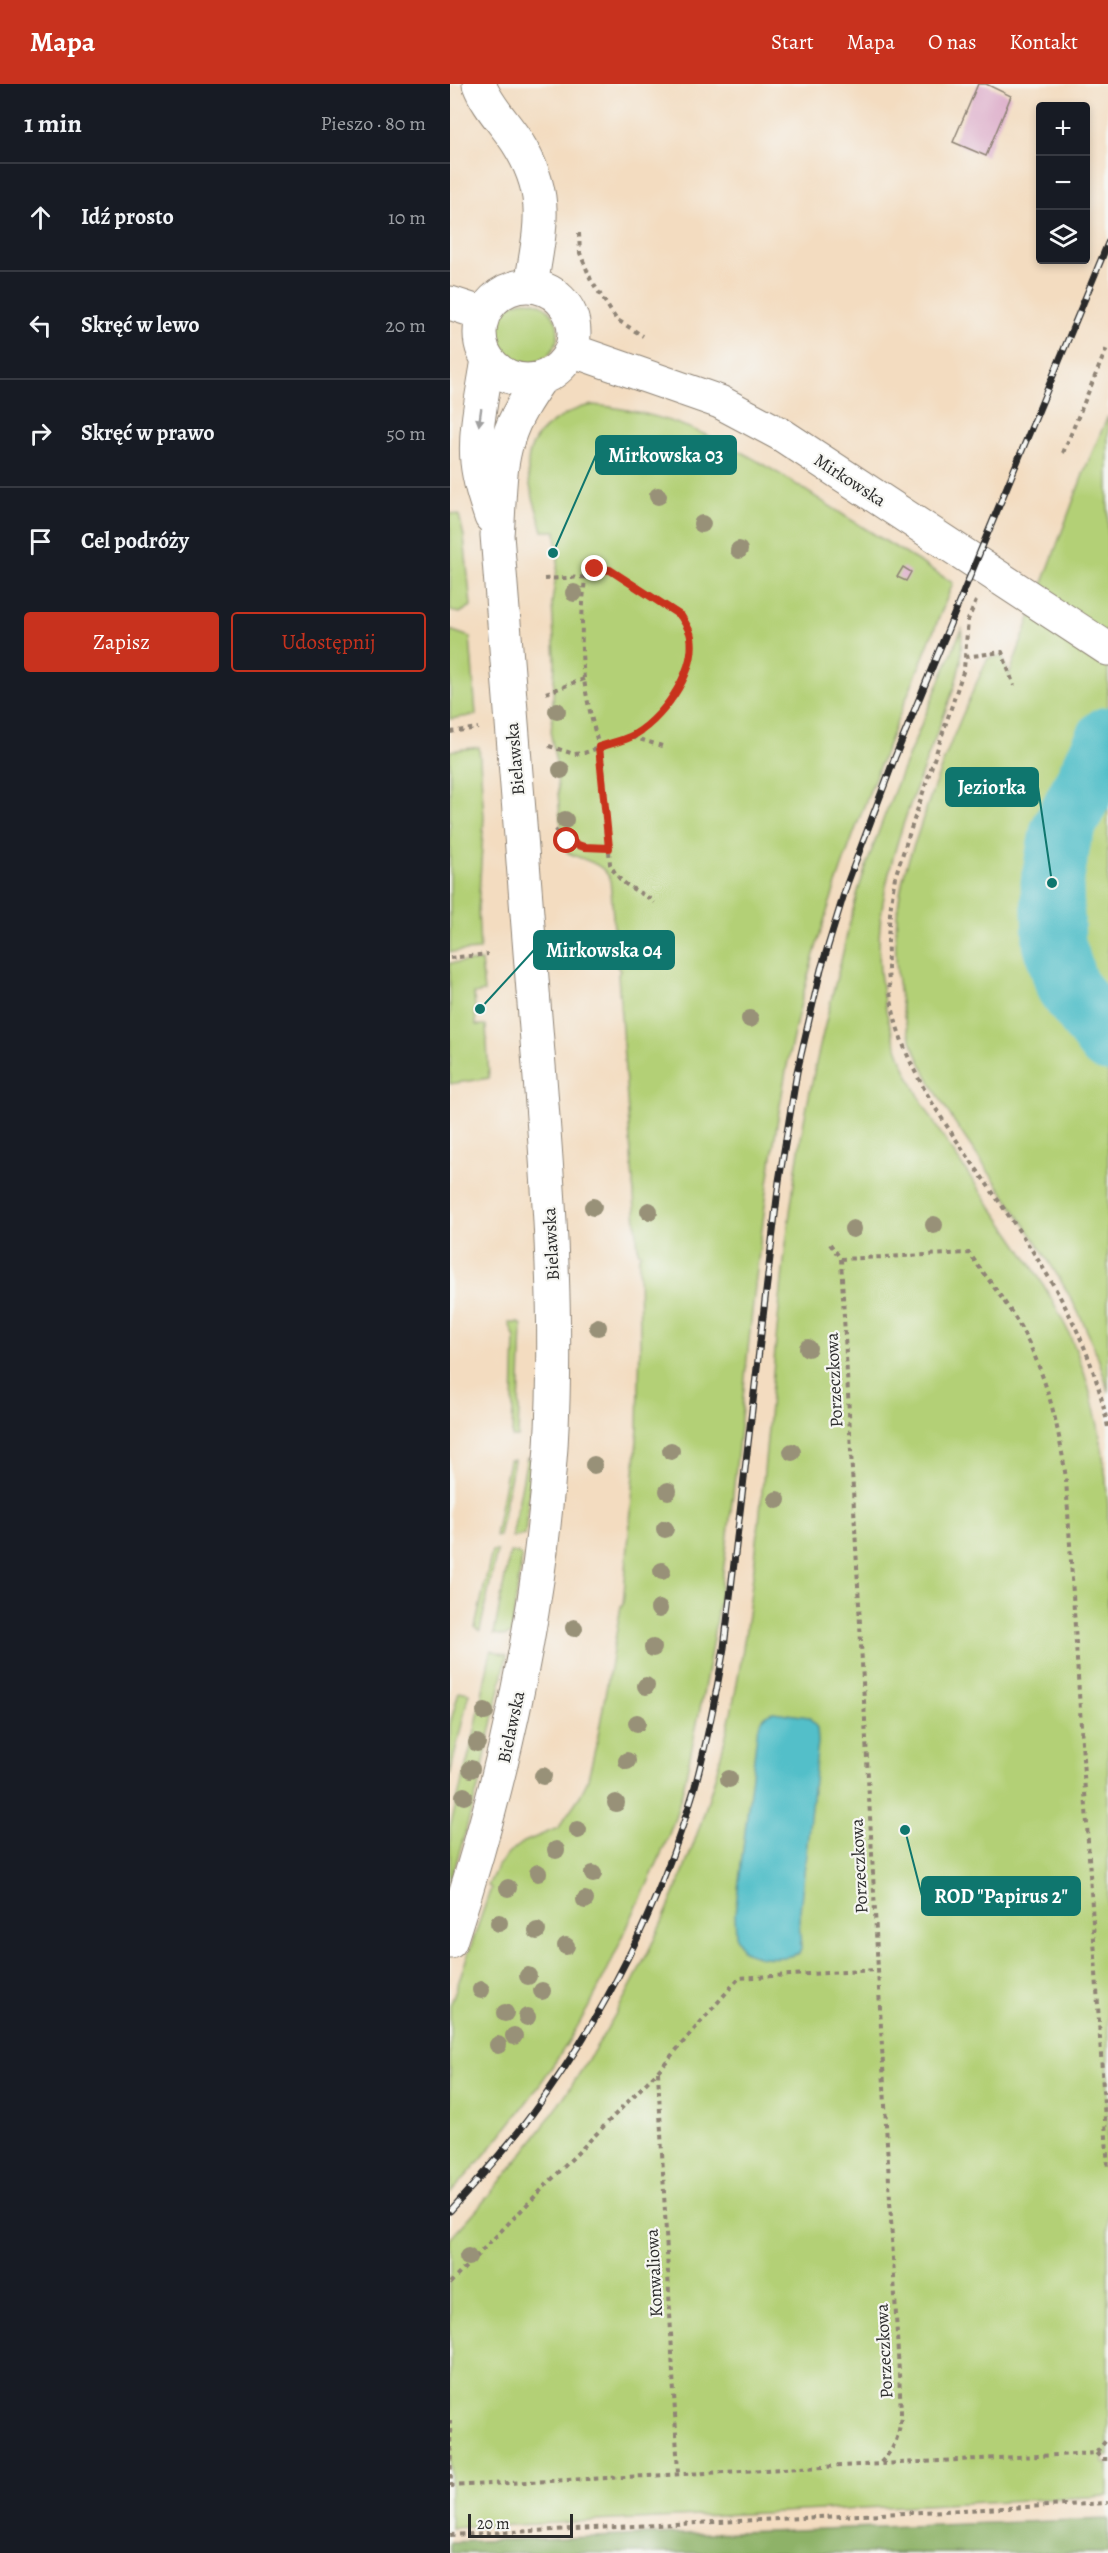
<!DOCTYPE html>
<html lang="pl">
<head>
<meta charset="utf-8">
<style>
  body { margin:0; font-family:Alegreya,serif; background:#20242c; color:#f1f3f6 }
  .controls { position:absolute; right:18px; top:18px; display:grid; overflow:hidden; border-radius:6px; box-shadow:0 3px 9px #0003 }
  .controls button { width:54px; height:54px; display:grid; place-items:center; padding:0; border:0; border-bottom:2px solid #363941; background:#171b24; color:#f1f3f6; font:30px sans-serif }
  .scale { position:absolute; left:18px; bottom:15px; width:105px; box-sizing:border-box; padding-left:6px; border:3px solid #2b2b2b; border-top:0; font-size:16px; line-height:21px; white-space:nowrap; color:#2b2b2b; -webkit-text-stroke:4px #f6f6f2; paint-order:stroke }
  .stop { position:absolute; width:18px; height:18px; margin:-14px; border:4px solid #c8321e; border-radius:50%; background:#fff }
  .stop.end { background:#c8321e; border-color:#fff; box-shadow:0 2px 6px #0008 }
  .list { margin:0; padding:0; list-style:none }
  h2 { display:flex; justify-content:space-between; align-items:center; height:78px; margin:0; padding:0 24px; font-size:26px }
  h2 small { font-size:20px; font-weight:400; color:#9ea1a6 }
  .list li { display:grid; grid-template-columns:39px 1fr auto; gap:18px; align-items:center; box-sizing:border-box; height:108px; padding:0 24px; border-top:2px solid #363941 }
  .list b { display:block; font-size:22px; white-space:nowrap }
  .list em { font-size:20px; font-style:normal; color:#9ea1a6 }
  .actions { display:flex; gap:12px; padding:18px 24px }
  .actions a { flex:1; padding:14px 0; border:2px solid #c8321e; border-radius:6px; text-align:center; font-size:21px; color:#c8321e }
  .actions .main { background:#c8321e; color:#fff }
  .icon { flex:none; width:33px; height:33px; fill:none; stroke:currentColor; stroke-width:2; stroke-linecap:round; stroke-linejoin:round }
  .map { position:relative; flex:none; width:658px; height:2469px; overflow:hidden }
  header { display:flex; align-items:center; gap:36px; box-sizing:border-box; height:84px; padding:0 30px; background:#c8321e; color:#fff }
  header strong { font-size:28px }
  nav { display:flex; gap:33px; margin-inline-start:auto; font-size:21px }
  main { display:flex }
  aside { flex:1; background:#171b24 }
  .map>svg:first-child { display:block }
  .green { fill:#b3d076; stroke:#6f7e50; stroke-width:1.5 }
  .forest { fill:#8eb267; stroke:#5c6e49; stroke-width:1.5 }
  .water { fill:#52bfc9; stroke:#3e757a; stroke-width:1.5 }
  .lines { fill:none; stroke-linecap:round; stroke-linejoin:round }
  .river { stroke:#52bfc9; stroke-width:63 }
  .building { fill:#dba8c7 }
  .minor-casing { stroke:#8f8476; stroke-width:35 }
  .path { stroke:#8f8476; stroke-width:4; stroke-dasharray:4.5 4.5; stroke-linecap:butt }
  .minor { stroke:#fff; stroke-width:33 }
  .rail-casing { stroke:#2b2b2b; stroke-width:7 }
  .rail { stroke:#f6f6f2; stroke-width:4.5; stroke-dasharray:14; stroke-linecap:butt }
  .tree { fill:#989178 }
  .oneway { fill:#a0a0a0 }
  .route { stroke:#c8321e; stroke-width:8 }
  .labels { text-anchor:middle; stroke-width:4.5; stroke-linejoin:round; paint-order:stroke }
  .street-label { font-size:18px; fill:#2b2b2b; stroke:#f6f6f2 }
  .leader { fill:none; stroke:#0f766e; stroke-width:2 }
  .callout-dot { fill:#0f766e; stroke:#f6f6f2; stroke-width:2 }
  .callout { fill:#0f766e; stroke:#0f766e; stroke-width:2 }
  .callout-label { font-size:20px; text-anchor:middle; font-weight:bold; fill:#fff }
</style>
</head>
<body>
<header>
<strong>Mapa</strong>
<nav><a>Start</a><a>Mapa</a><a>O nas</a><a>Kontakt</a></nav>
</header>
<main>
<aside>
<h2>1 min<small>Pieszo · 80 m</small></h2>
<ul class="list">
<li><svg class="icon" aria-label="ahead" viewBox="0 0 24 24"><path d="M12 20V5M6 11l6-6 6 6"/></svg><div><b>Idź prosto</b></div><em>10 m</em></li>
<li><svg class="icon" aria-label="left" viewBox="0 0 24 24"><path d="M17 20v-9H6M10 6l-5 5 5 5"/></svg><div><b>Skręć w lewo</b></div><em>20 m</em></li>
<li><svg class="icon" aria-label="right" viewBox="0 0 24 24"><path d="M7 20v-9h11M14 6l5 5-5 5"/></svg><div><b>Skręć w prawo</b></div><em>50 m</em></li>
<li><svg class="icon" aria-label="arrive" viewBox="0 0 24 24"><path d="M6 21V4h12l-3 4 3 4H6"/></svg><div><b>Cel podróży</b></div></li>
</ul>
<div class="actions"><a class="main">Zapisz</a><a>Udostępnij</a></div>
</aside>
<div class="map">
<svg width="658" height="2469" viewBox="0 0 658 2469">
  <rect width="100%" height="100%" fill="#f6f6f2"/>
  <filter id="ink" filterUnits="userSpaceOnUse"><feTurbulence type="fractalNoise" baseFrequency=".0167" numOctaves="2"/><feDisplacementMap in="SourceGraphic" scale="12" xChannelSelector="R" yChannelSelector="G"/><feConvolveMatrix kernelMatrix="1 2 1 2 8 2 1 2 1" color-interpolation-filters="sRGB"/></filter>
  <filter id="wash" filterUnits="userSpaceOnUse"><feTurbulence type="fractalNoise" baseFrequency=".008" numOctaves="4" result="noise"/><feDisplacementMap in="SourceGraphic" scale="24" xChannelSelector="R" yChannelSelector="G"/><feGaussianBlur stdDeviation="1.35" result="paint"/><feColorMatrix in="noise" values="0 0 0 0 0 0 0 0 0 0 0 0 0 0 0 0 0 1.4 0 .05"/><feComposite in="paint" operator="in"/></filter>
  <g filter="url(#wash)">
    <rect width="100%" height="100%" fill="#f3dcc0"/>
    <path class="green" d="M46 248a31 31 0 1 1 62 0a31 31 0 1 1-62 0Z
      M143,321C242,330 314,379 395,432C431,455 467,476 503,499C439,659 368,817 336,987C314,1109 301,1232 289,1354C279,1452 267,1548 246,1644C240,1672 235,1700 227,1727C216,1763 199,1797 183,1830C169,1862 155,1893 138,1924C101,1992 52,2053 0,2110V1922L41,1804L38,1802L47,1783L59,1769L74,1758L108,1744L130,1712L137,1698L147,1657L171,1522L173,1521L188,1343L190,1257L189,1172L191,1170L188,1167L168,891L170,885L167,883L160,795C151,777 133,777 117,768L110,735L106,679L101,652L105,577L102,518L108,478L106,447H93C82,407 60,365 105,337C118,329 127,323 143,321Z
      M658,332V1308C642,1237 598,1175 558,1116C527,1070 491,1024 468,973C444,921 440,851 453,795C457,777 465,760 470,743C489,685 512,629 538,574L552,572L559,591L635,385Z
      M0,429L9,431L14,452L21,522L10,529L0,527Z
      M512,544L511,577L505,601C477,680 428,782 429,865C429,1011 543,1104 607,1225C639,1284 654,1354 658,1421V2372H653V2378L658,2379V2412L0,2444V2155C150,1994 255,1796 291,1577C320,1398 322,1215 354,1037C364,985 376,935 389,885C396,857 401,829 410,801C438,714 477,629 512,544Z
      M0,546L20,553L26,631L0,635Z
      M29,663L34,733L28,825L30,866L0,868V667Z
      M31,877L34,908L24,910L26,941H36L39,994L0,1000V879Z
      M59,1239H70L72,1242L68,1353H62L65,1254Z
      M77,1373L82,1377L75,1451L62,1453Z
      M59,1376H64L49,1452H45Z
      M42,1467H47L30,1547L25,1544Z
      M60,1468L68,1469L72,1472L61,1550L55,1552L44,1550Z
      M41,1566L57,1571L29,1701L0,1800V1743L24,1651Z
      M9,1607L19,1609L0,1691V1640Z"/>
    <path class="forest" d="M658,2435V2469H0V2458Z"/>
    <path class="water" d="M323,1628L359,1633L367,1644L368,1658L349,1836L351,1865L349,1869C332,1876 308,1875 292,1866L286,1853L285,1830L307,1649C310,1638 312,1632 323,1628Z"/>
    <g class="lines">
      <path class="river" d="M658,654L611,749L602,799L604,859L617,902L658,957"/>
    </g>
    <g id="blocks">
      <path class="building" d="M528,0H536L561,12L536,72L503,58Z
        M453,483L461,488L456,497L447,493Z"/>
    </g>
  </g>
  <g filter="url(#ink)">
    <use href="#blocks" fill-opacity="0" stroke="#8f8476" stroke-width="1.5"/>
    <g class="lines">
      <defs>
        <path id="minor" d="M29,0C37,22 55,39 67,58C101,111 90,144 81,202
          M30 249a47 47 0 1 1 94 0a47 47 0 1 1-94 0Z
          M0,219L34,230
          M121,266L270,318L332,351L658,565
          M38,275C33,309 24,345 27,378C29,397 35,415 41,433
          M0,1858C53,1697 90,1533 101,1363C110,1211 95,1059 83,907C71,755 60,603 47,451C50,420 48,385 58,355C65,332 78,313 91,294"/>
      </defs>
      <use href="#minor" class="minor-casing"/>
      <path class="path" d="M129,149L130,169L141,196L166,235L193,252
        M613,369L658,261
        M94,495L135,493
        M526,517L518,536L514,585L445,793C437,841 433,894 447,942C462,993 493,1037 523,1080C582,1166 639,1239 658,1344
        M515,573L552,568L564,602
        M96,609L134,595
        M0,648L28,644
        M182,653L212,662
        M99,662L124,670L134,669L181,652L200,639L224,613L239,577L241,552L231,532L160,486L145,485L137,489L135,493C132,527 130,560 134,594C137,622 146,649 152,676L160,780C172,804 185,804 205,818
        M105,746C121,761 137,765 159,764
        M0,874L38,870
        M380,1160L391,1175L519,1169C535,1191 552,1213 567,1237C595,1284 609,1342 616,1395L658,2086
        M391,1175L451,2328C450,2350 446,2364 429,2380
        M208,1988L228,2390
        M0,2199L208,1987L289,1894L428,1886
        M0,2336L1,2402
        M646,2369L653,2375H658
        M0,2402L646,2369L658,2354
        M0,2451L658,2419"/>
      <use href="#minor" class="minor"/>
      <defs>
        <path id="rail" d="M0,2127C28,2096 57,2064 82,2030C154,1933 210,1821 244,1706C257,1659 266,1611 274,1564L329,1097L347,988L371,885L397,800L445,673L658,159"/>
      </defs>
      <use href="#rail" class="rail-casing"/>
      <use href="#rail" class="rail"/>
    </g>
    <g class="tree">
      <circle cx="208" cy="412" r="9"/>
      <circle cx="252" cy="440" r="9"/>
      <circle cx="289" cy="466" r="9"/>
      <circle cx="124" cy="509" r="9"/>
      <circle cx="107" cy="627" r="9"/>
      <circle cx="111" cy="686" r="9"/>
      <circle cx="115" cy="736" r="9"/>
      <circle cx="300" cy="935" r="9"/>
      <circle cx="143" cy="1123" r="9"/>
      <circle cx="199" cy="1127" r="9"/>
      <circle cx="484" cy="1141" r="9"/>
      <circle cx="403" cy="1145" r="9"/>
      <circle cx="148" cy="1243" r="9"/>
      <circle cx="358" cy="1264" r="9"/>
      <circle cx="221" cy="1367" r="9"/>
      <circle cx="342" cy="1368" r="9"/>
      <circle cx="144" cy="1381" r="9"/>
      <circle cx="218" cy="1407" r="9"/>
      <circle cx="327" cy="1416" r="9"/>
      <circle cx="215" cy="1445" r="9"/>
      <circle cx="212" cy="1487" r="9"/>
      <circle cx="209" cy="1525" r="9"/>
      <circle cx="124" cy="1544" r="9"/>
      <circle cx="203" cy="1564" r="9"/>
      <circle cx="196" cy="1602" r="9"/>
      <circle cx="35" cy="1628" r="9"/>
      <circle cx="187" cy="1639" r="9"/>
      <circle cx="27" cy="1659" r="9"/>
      <circle cx="177" cy="1677" r="9"/>
      <circle cx="21" cy="1685" r="9"/>
      <circle cx="93" cy="1692" r="9"/>
      <circle cx="279" cy="1695" r="9"/>
      <circle cx="14" cy="1712" r="9"/>
      <circle cx="166" cy="1719" r="9"/>
      <circle cx="128" cy="1746" r="9"/>
      <circle cx="106" cy="1766" r="9"/>
      <circle cx="88" cy="1789" r="9"/>
      <circle cx="143" cy="1790" r="9"/>
      <circle cx="58" cy="1804" r="9"/>
      <circle cx="135" cy="1816" r="9"/>
      <circle cx="49" cy="1839" r="9"/>
      <circle cx="87" cy="1847" r="9"/>
      <circle cx="116" cy="1862" r="9"/>
      <circle cx="78" cy="1892" r="9"/>
      <circle cx="31" cy="1906" r="9"/>
      <circle cx="92" cy="1907" r="9"/>
      <circle cx="55" cy="1929" r="9"/>
      <circle cx="77" cy="1933" r="9"/>
      <circle cx="64" cy="1952" r="9"/>
      <circle cx="48" cy="1961" r="9"/>
      <circle cx="18" cy="2173" r="9"/>
    </g>
    <defs><path id="oneway-solid" d="M-6-.8H1V-3.2L6.5 0L1 3.2V.8H-6Z" transform="scale(1.5)"/></defs>
    <use class="oneway" href="#oneway-solid" transform="translate(30 333) rotate(98)"/>
  </g>
  <g class="lines" filter="url(#ink)">
    <path class="route" d="M117,757L134,763L159,764L149,663C159,660 171,657 180,653C210,639 247,588 241,553C240,545 235,539 231,532L160,486L145,485"/>
  </g>
  <g class="labels">
    <g class="street-label">
      <text transform="translate(400 396) rotate(33)" y="6">Mirkowska</text>
      <text transform="translate(65 675) rotate(-95)" y="6">Bielawska</text>
      <text transform="translate(101 1160) rotate(-93)" y="6">Bielawska</text>
      <text transform="translate(384 1296) rotate(-93)" y="6">Porzeczkowa</text>
      <text transform="translate(61 1643) rotate(-78)" y="6">Bielawska</text>
      <text transform="translate(409 1782) rotate(-93)" y="6">Porzeczkowa</text>
      <text transform="translate(204 2189) rotate(-93)" y="6">Konwaliowa</text>
      <text transform="translate(434 2267) rotate(-93)" y="6">Porzeczkowa</text>
    </g>
  </g>
  <path class="leader" d="M103 469L146 371M602 799L588 703M30 925L84 866M455 1746L472 1812"/>
  <g class="callout-dot">
    <circle cx="103" cy="469" r="6"/>
    <circle cx="602" cy="799" r="6"/>
    <circle cx="30" cy="925" r="6"/>
    <circle cx="455" cy="1746" r="6"/>
  </g>
  <g class="callout">
    <rect x="146" y="352" width="140" height="38" rx="6"/>
    <rect x="496" y="684" width="92" height="38" rx="6"/>
    <rect x="84" y="847" width="140" height="38" rx="6"/>
    <rect x="472" y="1793" width="158" height="38" rx="6"/>
  </g>
  <g class="callout-label">
    <text x="216" y="378">Mirkowska 03</text>
    <text x="542" y="710">Jeziorka</text>
    <text x="154" y="873">Mirkowska 04</text>
    <text x="551" y="1819">ROD "Papirus 2"</text>
  </g>
</svg>
<div class="controls">
<button>+</button>
<button>−</button>
<button><svg class="icon" aria-label="layers" viewBox="0 0 24 24"><path d="M12 4l9 5-9 5-9-5zM3 14l9 5 9-5"/></svg></button>
</div>
<div class="scale">20 m</div>
<div class="stop" style="left:117px;top:757px"></div>
<div class="stop end" style="left:145px;top:485px"></div>
</div>
</main>
</body>
</html>
